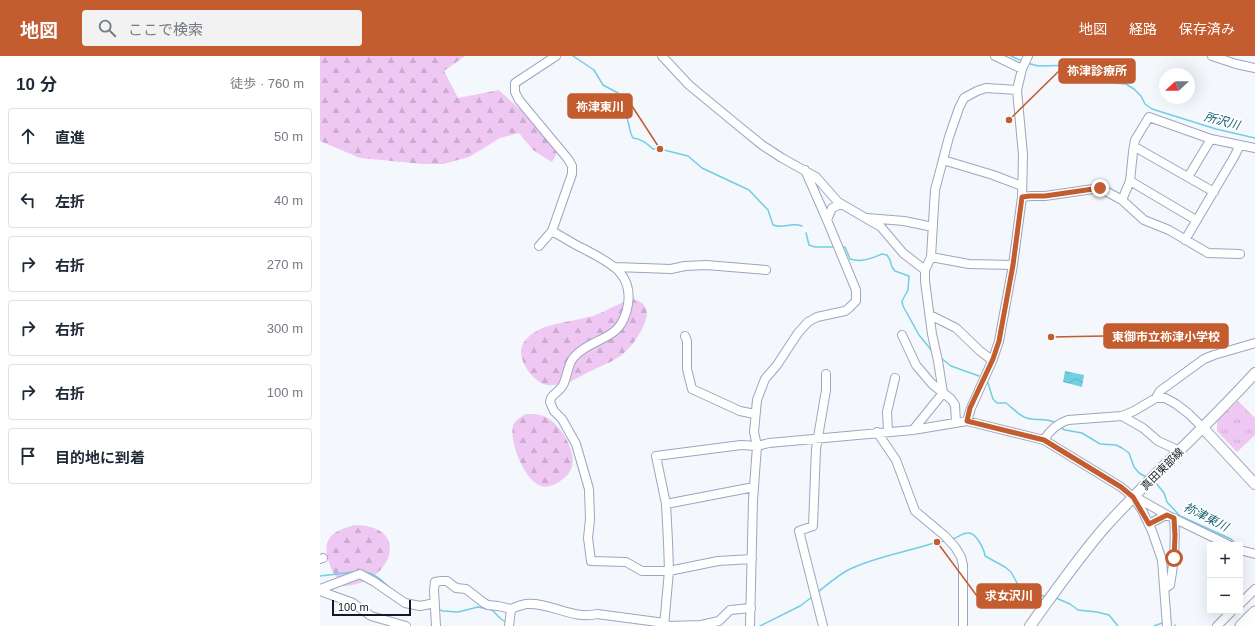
<!DOCTYPE html>
<html lang="ja">
<head>
<meta charset="utf-8">
<style>
  body { margin:0; font-family:Helvetica,"Noto Sans JP",sans-serif; background:#f2f2f3; color:#1f2937 }
  .controls { position:absolute; right:12px; bottom:12px; display:grid; overflow:hidden; border-radius:4px; box-shadow:0 4px 16px #0002 }
  .controls button { width:36px; height:36px; display:grid; place-items:center; padding:0; border:0; border-bottom:1px solid #e0e1e3; background:#fff; color:#1f2937; font:20px sans-serif }
  .compass { position:absolute; left:839px; top:12px; width:36px; height:36px; border-radius:50%; background:#fff; box-shadow:0 4px 16px #0002; rotate:248deg }
  .scale { position:absolute; left:12px; bottom:10px; width:79px; box-sizing:border-box; padding-left:4px; border:2px solid #151922; border-top:0; font-size:11px; line-height:14px; white-space:nowrap; color:#151922; -webkit-text-stroke:3px #fff; paint-order:stroke }
  .stop { position:absolute; width:12px; height:12px; margin:-9px; border:3px solid #c35c2f; border-radius:50%; background:#fff }
  .stop.end { background:#c35c2f; border-color:#fff; box-shadow:0 1px 4px #0008 }
  .list { margin:0; padding:0; list-style:none }
  h2 { display:flex; justify-content:space-between; align-items:center; height:52px; margin:0; padding:0 16px; font-size:17px }
  h2 small { font-size:13px; font-weight:400; color:#747a83 }
  .list li { display:grid; grid-template-columns:26px 1fr auto; gap:12px; align-items:center; box-sizing:border-box; height:56px; margin:0 8px 8px; padding:0 8px; border:1px solid #e0e1e3; border-radius:4px }
  .list b { display:block; font-size:15px; white-space:nowrap }
  .list em { font-size:13px; font-style:normal; color:#747a83 }
  .icon { flex:none; width:22px; height:22px; fill:none; stroke:currentColor; stroke-width:2; stroke-linecap:round; stroke-linejoin:round }
  .map { position:relative; flex:none; width:935px; height:570px; overflow:hidden }
  header { display:flex; align-items:center; gap:24px; box-sizing:border-box; height:56px; padding:0 20px; background:#c35c2f; color:#fff }
  header strong { font-size:19px }
  nav { display:flex; gap:22px; margin-inline-start:auto; font-size:14px }
  .search { width:280px; height:36px; background:#f2f2f3; display:flex; align-items:center; gap:10px; box-sizing:border-box; padding:0 14px; border-radius:4px; color:#747a83; font-size:15px }
  main { display:flex }
  aside { flex:1; background:#fff }
  .map>svg:first-child { display:block }
  .grass { fill:url(#grass-tufts) }
  .forest { fill:url(#forest-firs) }
  .water { fill:url(#water-waves) }
  .lines { fill:none; stroke-linecap:round; stroke-linejoin:round }
  .stream { stroke:#71cee3; stroke-width:1.5 }
  .minor-casing { stroke:#9ba6c0; stroke-width:10 }
  .major-casing { stroke:#9ba6c0; stroke-width:12 }
  .highway-casing { stroke:#9ba6c0; stroke-width:13 }
  .minor { stroke:#fff; stroke-width:8 }
  .major { stroke:#fff; stroke-width:10 }
  .highway { stroke:#fff; stroke-width:11 }
  .route { stroke:#c35c2f; stroke-width:5 }
  .labels { text-anchor:middle; stroke-width:3.5; stroke-linejoin:round; paint-order:stroke }
  .street-label { font-size:11px; fill:#151922; stroke:#fff }
  .water-label { font-size:12px; font-style:italic; fill:#136170; stroke:#fff }
  .leader { fill:none; stroke:#c35c2f; stroke-width:1.5 }
  .callout-dot { fill:#c35c2f; stroke:#fff; stroke-width:1.5 }
  .callout { fill:#c35c2f; stroke:#c35c2f; stroke-width:1.5 }
  .callout-label { font-size:12px; text-anchor:middle; font-weight:bold; fill:#fff }
</style>
</head>
<body>
<header>
<strong>地図</strong>
<div class="search"><svg class="icon" aria-label="search" viewBox="0 0 24 24"><circle cx="10" cy="10" r="6"/><path d="M15 15l6 6"/></svg>ここで検索</div>
<nav><a>地図</a><a>経路</a><a>保存済み</a></nav>
</header>
<main>
<aside>
<h2>10 分<small>徒歩 · 760 m</small></h2>
<ul class="list">
<li><svg class="icon" aria-label="ahead" viewBox="0 0 24 24"><path d="M12 20V5M6 11l6-6 6 6"/></svg><div><b>直進</b></div><em>50 m</em></li>
<li><svg class="icon" aria-label="left" viewBox="0 0 24 24"><path d="M17 20v-9H6M10 6l-5 5 5 5"/></svg><div><b>左折</b></div><em>40 m</em></li>
<li><svg class="icon" aria-label="right" viewBox="0 0 24 24"><path d="M7 20v-9h11M14 6l5 5-5 5"/></svg><div><b>右折</b></div><em>270 m</em></li>
<li><svg class="icon" aria-label="right" viewBox="0 0 24 24"><path d="M7 20v-9h11M14 6l5 5-5 5"/></svg><div><b>右折</b></div><em>300 m</em></li>
<li><svg class="icon" aria-label="right" viewBox="0 0 24 24"><path d="M7 20v-9h11M14 6l5 5-5 5"/></svg><div><b>右折</b></div><em>100 m</em></li>
<li><svg class="icon" aria-label="arrive" viewBox="0 0 24 24"><path d="M6 21V4h12l-3 4 3 4H6"/></svg><div><b>目的地に到着</b></div></li>
</ul>
</aside>
<div class="map">
<svg width="935" height="570" viewBox="0 0 935 570">
  <defs>
    <pattern id="grass-tufts" width="24" height="20" patternUnits="userSpaceOnUse"><rect width="24" height="20" fill="#eec8f3"/><path d="M3 7l-1-3M5 7V3M7 7l1-3M15 17l-1-3M17 17v-4M19 17l1-3" fill="none" stroke="#cbabd0"/></pattern>
    <pattern id="forest-firs" width="22" height="20" patternUnits="userSpaceOnUse"><rect width="22" height="20" fill="#eec8f3"/><path d="M5 1l3.5 6h-7zM16 11l3.5 6h-7z" fill="#cbabd0"/></pattern>
    <pattern id="water-waves" width="16" height="10" patternUnits="userSpaceOnUse"><rect width="16" height="10" fill="#71cee3"/><path d="M0 5q4-4 8 0t8 0" fill="none" stroke="#61b0c2"/></pattern>
  </defs>
  <rect width="100%" height="100%" fill="#f4f7fc"/>
  <path class="grass" d="M918,345L935,362V379L917,396L897,375V365Z"/>
  <path class="forest" d="M0,0H145L124,15L138,42L179,34L207,60L237,97L232,106L213,94L199,77L180,82L149,101L123,108H103L40,102L0,85Z
    M314,243C328,248 329,256 324,269C320,278 314,287 307,294C298,304 283,309 271,315C264,318 258,322 252,325C245,327 235,330 228,329C213,327 197,304 202,290C206,280 216,275 225,271C241,266 257,264 273,260C287,255 299,246 314,243Z
    M206,358C212,358 218,358 224,360C239,366 259,397 251,413C249,419 244,422 239,426C234,429 227,432 221,430C205,425 189,386 193,370C195,364 201,361 206,358Z
    M34,469C93,469 72,528 24,530C14,522 2,498 8,485C12,475 25,472 34,469Z"/>
  <path class="water" d="M745,315L764,319L762,331L743,326Z"/>
  <g class="lines">
    <path class="stream" d="M253,0L274,14L283,29L298,37L302,41L311,78L313,82C322,83 327,88 333,93H340L368,100L382,112L429,134L448,154L453,169C463,173 471,166 482,170
      M691,0L702,5
      M707,7L718,10L760,9L768,15L789,22L795,27L806,28L814,33L821,40L825,48L832,53L896,73L935,82
      M486,177L489,189L495,191H514
      M521,191H525L530,203C542,207 552,202 562,198L567,199L570,204L572,211L575,215L589,220L588,234L582,245L583,250L599,279L612,295
      M621,302L631,310L659,320
      M667,324L673,343L677,347H686C693,352 699,360 707,362C716,365 725,362 734,366
      M741,372L745,374L762,377L780,388L796,389L802,392L809,397L814,411L819,417L826,421
      M836,427L844,437L847,446L860,460L911,483L917,489
      M632,483C637,482 642,477 648,477C656,476 664,493 665,500L685,511L691,516L697,527L707,539L727,540
      M44,516C54,517 61,524 69,531
      M0,520L34,516
      M498,536C508,528 517,520 528,514C556,500 588,496 617,486L627,485
      M736,542L750,548L758,554L777,556L789,559L798,570
      M117,553L123,555L138,556L158,551L172,554L181,563L187,567
      M855,569V570
      M440,570L480,550L492,541
      M834,570L842,567"/>
    <defs>
      <path id="minor" d="M342,0L369,29L415,67L442,89L462,102L496,121L518,146L561,171L583,197L605,214
        M675,0L702,13
        M892,0L916,8L935,12
        M815,91L894,136
        M623,104L673,119L702,130
        M868,121L891,83
        M810,125L876,164
        M702,141L711,140H725L780,132L802,144L824,164L849,174L888,197L920,198
        M802,144L810,125L813,96L815,84L829,61L891,83L935,92
        M547,162L584,165L613,171
        M507,164L512,152L521,148
        M232,175C243,181 253,188 264,193C288,206 313,216 308,248C307,256 303,267 297,273C285,285 266,287 254,301C247,309 248,320 243,329C240,335 234,337 231,342L230,346L234,355L242,363L256,388L269,433L270,463L268,482L271,505L306,506L322,515H349L398,505L432,503
        M865,184L914,101L920,89
        M219,190L232,175L252,118V110L248,103L199,44L195,36V27L236,0
        M611,201L649,208L693,209
        M295,211L351,213L365,210L386,209L446,214
        M610,259L636,272L660,295L672,304
        M582,279L596,309L612,328L631,343L635,349L636,367
        M365,280L367,285V313L372,333L420,355L435,358
        M836,342L840,335L884,303L894,299L935,287
        M802,360L823,372L838,385L860,395
        M647,365L651,352L673,303L679,285L693,209L702,141L703,99L697,34L702,13L708,0
        M593,374L623,337L618,305L612,278L605,225V214L611,201L615,134L629,81L639,52L644,42L657,35L666,32L697,34
        M557,376L576,404L595,455L625,480L635,491L641,501L643,509V570
        M568,376L567,356L575,322
        M724,384C730,374 738,367 748,364L802,360L814,355L836,342H845L856,348L869,358L883,372
        M819,443L847,459
        M346,448L434,431
        M829,468L844,460H849L909,489
        M920,494L935,498
        M0,503L3,502
        M844,531H847L850,529C854,507 856,485 854,462
        M0,533L40,518L53,525L85,547L100,550L115,547
        M0,535L33,547L51,560L86,570
        M920,548L935,533
        M116,570L114,534L115,526L121,525H127L136,532L146,533L164,547L168,549L178,550L191,553
        M189,570L191,553C195,551 201,549 206,548C230,546 253,564 277,558L345,567L347,570L381,569L399,565L410,554L431,552
        M344,570L349,515L348,485L346,448L336,400L421,389L437,390L449,387L593,374L647,365L724,384L801,431L813,441L822,454L832,475L842,504L847,570
        M430,570L433,444L437,390L434,376L437,344L445,323L457,309L478,277L488,266L497,261L525,255L529,252L536,245V234L507,164L485,114
        M503,570L479,475L493,470L496,393L506,334V318
        M897,570L912,555"/>
      <path id="major" d="M883,372L935,428
        M710,570C734,537 758,502 785,471C833,418 887,370 935,317"/>
      <path id="highway" d="M921,570L935,556
        M934,570L935,569"/>
    </defs>
    <use href="#minor" class="minor-casing"/>
    <use href="#major" class="major-casing"/>
    <use href="#highway" class="highway-casing"/>
    <use href="#minor" class="minor"/>
    <use href="#major" class="major"/>
    <use href="#highway" class="highway"/>
  </g>
  <g class="lines">
    <path class="route" d="M780,132L725,140H710L702,141L693,209L679,285L673,303L650,352L647,365L724,384L801,431L813,441L829,468L847,459L854,462L855,480L854,502"/>
  </g>
  <g class="labels">
    <g class="street-label">
      <text transform="translate(842 413) rotate(-45)" y="4">真田東部線</text>
    </g>
    <g class="water-label">
      <text transform="translate(902 65) rotate(15)" y="4">所沢川</text>
      <text transform="translate(886 461) rotate(27)" y="4">祢津東川</text>
    </g>
  </g>
  <path class="leader" d="M689 64L739 15M340 93L312 50M731 281L784 280M617 486L657 540"/>
  <g class="callout-dot">
    <circle cx="689" cy="64" r="4"/>
    <circle cx="340" cy="93" r="4"/>
    <circle cx="731" cy="281" r="4"/>
    <circle cx="617" cy="486" r="4"/>
  </g>
  <g class="callout">
    <rect x="739" y="3" width="76" height="24" rx="4"/>
    <rect x="248" y="38" width="64" height="24" rx="4"/>
    <rect x="784" y="268" width="124" height="24" rx="4"/>
    <rect x="657" y="528" width="64" height="24" rx="4"/>
  </g>
  <g class="callout-label">
    <text x="777" y="19">祢津診療所</text>
    <text x="280" y="55">祢津東川</text>
    <text x="846" y="285">東御市立祢津小学校</text>
    <text x="689" y="544">求女沢川</text>
  </g>
</svg>
<div class="controls">
<button>+</button>
<button>−</button>
</div>
<svg class="compass" viewBox="-18 -18 36 36"><path d="M0-13l5 13h-10z" fill="#e53935"/><path d="M0 13l5-13h-10z" fill="#747a83"/></svg>
<div class="scale">100 m</div>
<div class="stop" style="left:854px;top:502px"></div>
<div class="stop end" style="left:780px;top:132px"></div>
</div>
</main>
</body>
</html>
